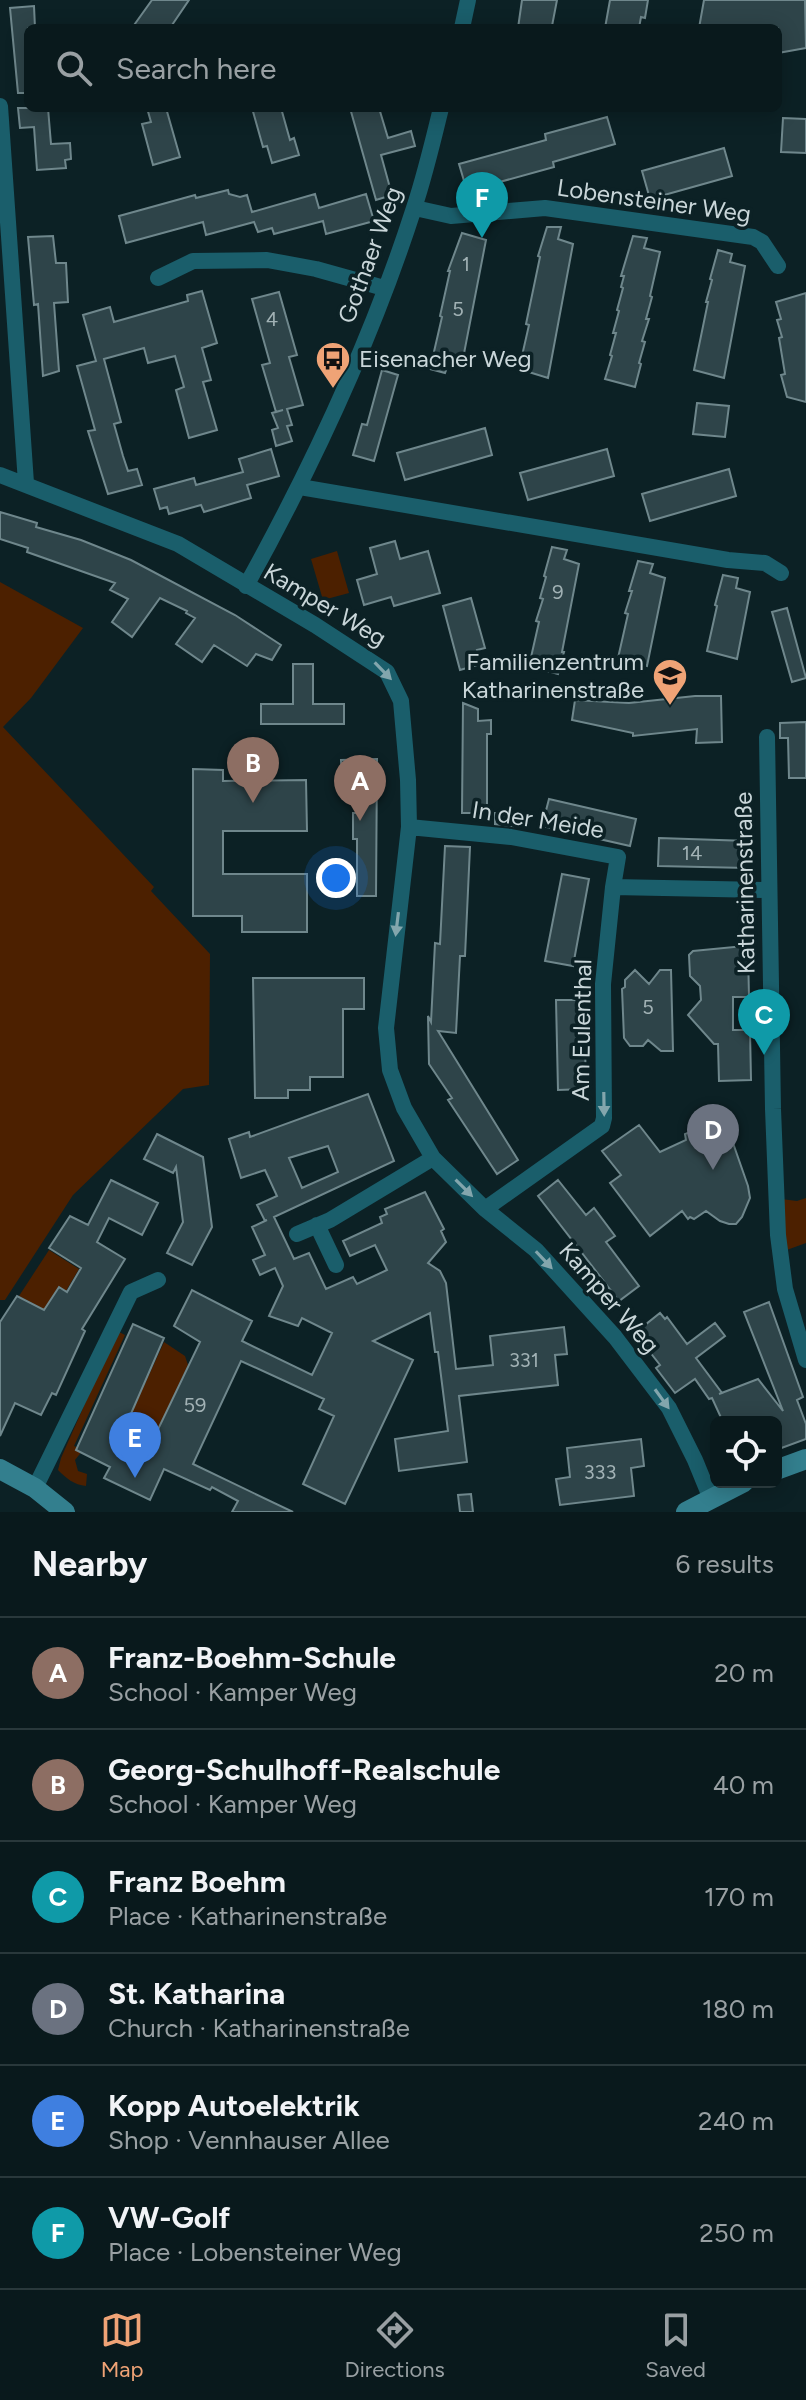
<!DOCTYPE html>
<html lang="en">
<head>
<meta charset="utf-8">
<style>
  body { margin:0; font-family:Figtree,sans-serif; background:#122225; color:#f1f3f6 }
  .controls { position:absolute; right:24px; bottom:24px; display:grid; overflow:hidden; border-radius:12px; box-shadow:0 4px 20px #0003 }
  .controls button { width:72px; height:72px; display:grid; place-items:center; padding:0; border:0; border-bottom:2px solid #29383b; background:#09191c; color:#f1f3f6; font:40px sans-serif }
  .you { position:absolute; left:336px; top:878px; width:28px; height:28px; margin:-20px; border:6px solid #fff; border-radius:50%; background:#1a73e8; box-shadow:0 0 0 12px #1a73e833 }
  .badge { display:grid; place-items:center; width:52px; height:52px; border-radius:50%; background:#efa376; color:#fff; font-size:26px; font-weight:700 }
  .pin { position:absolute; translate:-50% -66px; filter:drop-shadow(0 2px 4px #0008) }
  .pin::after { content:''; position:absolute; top:42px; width:28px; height:24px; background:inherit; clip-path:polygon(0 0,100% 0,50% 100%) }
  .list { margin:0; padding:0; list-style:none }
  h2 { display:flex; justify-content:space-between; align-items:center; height:104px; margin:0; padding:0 32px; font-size:34px }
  h2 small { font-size:26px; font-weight:400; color:#99a0a3 }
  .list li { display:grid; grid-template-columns:52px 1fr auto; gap:24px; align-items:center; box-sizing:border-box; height:112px; padding:0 32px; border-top:2px solid #29383b }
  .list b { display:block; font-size:30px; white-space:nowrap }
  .list p { margin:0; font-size:26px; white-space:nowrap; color:#99a0a3 }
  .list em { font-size:26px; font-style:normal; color:#99a0a3 }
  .icon { flex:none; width:44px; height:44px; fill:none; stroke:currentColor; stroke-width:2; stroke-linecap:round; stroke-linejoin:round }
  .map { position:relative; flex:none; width:806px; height:1512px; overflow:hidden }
  .search { position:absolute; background:#09191c; box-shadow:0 4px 20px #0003; left:24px; right:24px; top:24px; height:88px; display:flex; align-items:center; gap:20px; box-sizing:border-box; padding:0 28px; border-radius:12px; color:#99a0a3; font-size:30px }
  .sheet { height:776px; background:#09191c }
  nav { display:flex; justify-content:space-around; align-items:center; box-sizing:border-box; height:112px; border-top:2px solid #29383b; background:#09191c; font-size:22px; color:#99a0a3 }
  nav a { display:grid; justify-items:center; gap:4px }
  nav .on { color:#efa376 }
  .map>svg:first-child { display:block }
  .green { fill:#4c2000 }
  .building { fill:#2e4449; stroke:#6f878c; stroke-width:2; fill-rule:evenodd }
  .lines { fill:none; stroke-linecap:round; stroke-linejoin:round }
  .street { stroke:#1a5e6b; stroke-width:16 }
  .secondary { stroke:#337f8e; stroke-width:20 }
  .oneway { fill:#83a6ad }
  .labels { text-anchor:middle; stroke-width:7; stroke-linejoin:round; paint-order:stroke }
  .number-label { font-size:20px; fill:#a2b2b5 }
  .street-label { font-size:24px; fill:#c9d6d9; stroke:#0c2125 }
  .poi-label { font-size:24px; fill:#c9d6d9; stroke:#0c2125; text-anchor:start }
</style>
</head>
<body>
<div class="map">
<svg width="806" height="1512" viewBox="0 0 806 1512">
  <rect width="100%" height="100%" fill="#0c2125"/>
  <path class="green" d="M337,551L349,593L323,600L311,559Z
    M0,582L83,628L31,698L3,727L154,887L151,891L210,954L209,1085L183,1089L73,1195L5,1300H0Z
    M806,1198V1243L784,1251L781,1199L797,1201Z
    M49,1250L79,1269L66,1291L59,1286L51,1298L66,1321L19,1296Z
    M117,1331L125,1335L74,1446L83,1450L75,1460L78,1471L87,1474L86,1486C74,1485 66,1478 58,1470L61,1458Z
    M164,1342L185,1356L188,1365L151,1444L129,1434L118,1425L128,1421Z"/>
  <path class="building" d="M152,0H189L170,28H132Z
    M522,0H557L552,26L518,28Z
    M610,0H648L645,18L641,17L639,28H605Z
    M704,0H805L806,48L778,53V28H699Z
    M34,6L35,28H28V93H18L10,8Z
    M18,108H48L51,144L70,143L71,159L65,160L66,168L37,170L34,127L20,128Z
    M147,108H166L180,157L153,165L142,124L151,122Z
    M252,108H281L290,140L294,138L299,155L272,163L267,146L263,147Z
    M350,108H379L388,138L411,131L415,146L381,155L392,195L376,200Z
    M607,117L615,144L553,162L554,167L467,191L459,164L546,140L545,134Z
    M783,118L806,119V153L781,152Z
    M724,148L732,176L650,199L642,171Z
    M228,190L229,194L240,197L247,195L252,212L315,194L319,208L366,194L374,221L326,234L323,221L274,234L272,228L258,232L254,222L206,235L203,222L126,243L119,216L195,195L196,198Z
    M547,227H561L558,239L573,244L548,378L519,369L529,325L526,324L540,257L538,256Z
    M462,233L486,240L461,369L448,365L445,373L430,369L442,317L440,316L450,271H448Z
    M53,236L56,263H66L68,302L54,303L59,371L43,376L38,304L34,305L28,237Z
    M633,236L647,238L644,248L660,252L650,296L652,297L646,319H649L642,341L645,342L639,363L641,364L635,387L605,379L612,356L610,355L616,333H613L619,311L617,310L623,288L621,287L624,276H621Z
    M718,250L732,254L730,262L745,266L724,378L694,370L708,302H706L712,280L710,279Z
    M202,291L217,343L202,348L211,380L203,382L217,430L189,438L176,390L184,387L175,356L148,363L144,348L104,359L121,422L114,424L123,456L128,471L137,469L142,485L108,494L88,431L95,430L77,366L96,361L83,315L110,307L114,322L188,301L187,295Z
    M279,292L297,355L289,357L303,405L287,409L292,425L287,426L292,441L276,446L272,430L278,428L272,413L283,410L276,412L262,365L270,363L252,299Z
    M806,293V402L787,397L781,375L785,374L779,338L782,337L777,320L781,319L776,302Z
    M382,370L398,375L374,461L353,455L362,424L367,425Z
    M697,403L729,406L725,437L693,434Z
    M485,428L492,455L405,480L397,453Z
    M271,449L279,476L247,485L251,498L204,512L201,505L169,514L167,507L160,509L154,489L194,478L196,485L243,472L239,459Z
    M607,449L614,476L528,500L520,473Z
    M729,469L736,496L650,521L642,494Z
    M0,512L37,523L36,527L81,540L131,560L235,615L281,645L272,660L256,654L247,666L214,645L202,662L176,644L195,618L186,613L187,611L160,598L132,637L112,622L128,599L110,590L115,583L27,552L28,548L0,539Z
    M395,541L400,559L428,551L440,593L394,606L391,597L364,605L357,580L377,574L370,548Z
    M552,547L567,550L564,559L579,564L562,652H564L558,674L529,666L539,622L536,621L543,599L540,598L546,577L544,576Z
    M638,561L653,564L650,573L665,578L647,666L618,658L628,614L625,613L632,591H629Z
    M723,575L738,578L736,588L750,592L737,659L707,651L717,606L715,605Z
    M471,598L485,648L477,650L481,664L460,670L443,606Z
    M787,608L806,678L792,682L772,612Z
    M293,664H313V704H344V724H261V704H293Z
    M695,696H721L722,742L696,743L697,729L633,736V733L572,720L575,700L629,703Z
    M463,703L478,709V721L491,720V734H487V813H462Z
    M806,722V778H789L788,738H780V723Z
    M377,759L376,896H357V839H353V813H356L355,779H342L341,760Z
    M193,769L223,770V781L306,780L307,831H223V874H307V932H242V916H193Z
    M549,799L636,819L630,846L542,826Z
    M495,813L512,814L513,826L495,824Z
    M659,838L748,841L747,868L658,866Z
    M445,846L470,847L465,956H460L456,1033L438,1031L518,1160L497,1174L448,1100L452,1098L429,1064L428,1016L431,1022L435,943L440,944Z
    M562,874L589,879L573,966L545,961Z
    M744,946V953L748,952L749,997H733V1030H750L751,1080L719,1081L718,1044H714L688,1015L701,1000L700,986L690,976L689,955L693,951Z
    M635,970L649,984L660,970H671L673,1051H661L648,1040L643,1046H630L624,1038L622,989L625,987V980Z
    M253,978H364V1009H343V1077H310V1090H288V1098H255Z
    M556,1000H584L586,1089L558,1090Z
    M368,1094L394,1161L274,1217L294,1259L309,1253L326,1289L353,1277L357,1284L387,1270L375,1245L350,1256L343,1241L382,1223L380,1217L387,1214L385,1209L425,1192L444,1229L441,1231L446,1242L428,1263L440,1271L446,1283L456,1369L493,1365L490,1336L564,1327L567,1354L555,1355L558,1385L459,1396L467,1462L399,1471L395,1439L448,1431L438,1352H435L430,1313L373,1341L413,1360L345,1504L303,1484L334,1416L319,1409L324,1399L241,1361L193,1464L293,1512H232L238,1501L212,1487L210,1490L164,1469L150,1500L104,1478L110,1467L76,1450L133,1324L164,1338L123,1432L151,1444L200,1342L174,1326L192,1290L252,1321L242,1341L312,1375L332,1333L302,1318L298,1326L269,1316L283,1286L275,1268L260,1275L253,1260L265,1255L252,1227L267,1220L265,1221L257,1205L277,1196L265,1170L241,1178L229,1139L249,1132L250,1137ZM328,1146L338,1172L302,1188L289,1158Z
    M726,1123L748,1186L750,1198L742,1217L736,1224H729L720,1221L706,1211L694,1219L690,1217L688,1219L682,1211L650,1236L610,1183L621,1175L602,1151L639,1125L660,1152L686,1140L685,1134L709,1124L712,1129Z
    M157,1134L203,1157L212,1227L192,1265L167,1253L183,1222L176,1167L173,1173L144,1159Z
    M111,1180L158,1203L142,1235L109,1218L97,1242L125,1259L82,1329L85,1331L56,1395L52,1393L41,1415L15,1403L0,1436V1322L17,1296L44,1310L59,1287L67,1292L81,1268L49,1248L70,1216L88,1225Z
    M558,1180L586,1215L594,1208L615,1236L606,1242L639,1286L619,1301L538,1196Z
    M769,1302L803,1397L797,1400L806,1424V1439L776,1450V1422H723L712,1398L709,1399L695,1379L675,1393L656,1368L660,1365L635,1333L660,1313L665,1319L667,1317L687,1344L715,1323L725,1336L696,1358L722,1393L719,1394L758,1379L783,1411L744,1312Z
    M641,1439L644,1466L631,1468L634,1496L560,1505L556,1479L570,1477L567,1448Z
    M471,1494L473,1512H460L458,1495Z"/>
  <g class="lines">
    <path class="street" d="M462,28L468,0
      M0,106L26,483
      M415,208L451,216L545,208L753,237L762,242L778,266
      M158,278L193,261L267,260L316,269L384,288
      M0,475L178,544L315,625L387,672L401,701L408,780L409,827L386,1028L390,1070L404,1108L433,1158L485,1209L536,1250L615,1337L669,1408L695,1460L711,1499
      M300,487L728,560L765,563L781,573
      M246,586C313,465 372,339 414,208C425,175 433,141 441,108
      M767,737L773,1109L778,1235L785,1289L806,1360
      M409,827L511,837L618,857L613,887L769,890
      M485,1209L602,1126L604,1118L603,984L613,887
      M317,1225L336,1265
      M297,1234L330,1220L433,1158
      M35,1488L131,1292L158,1280"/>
    <path class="secondary" d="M0,1469L35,1488L65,1512
      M776,1470L806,1459
      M686,1512L744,1482"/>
  </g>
  <defs><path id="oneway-solid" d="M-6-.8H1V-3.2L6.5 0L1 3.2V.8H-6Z" transform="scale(2)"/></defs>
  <g class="oneway">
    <use href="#oneway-solid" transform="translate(383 671) rotate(46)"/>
    <use href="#oneway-solid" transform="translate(397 924) rotate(97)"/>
    <use href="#oneway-solid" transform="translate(604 1104) rotate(89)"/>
    <use href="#oneway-solid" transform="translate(464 1188) rotate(45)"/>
    <use href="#oneway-solid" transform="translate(544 1260) rotate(47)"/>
    <use href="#oneway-solid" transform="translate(662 1399) rotate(54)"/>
  </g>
  <defs>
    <symbol id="bus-pin" viewBox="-11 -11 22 30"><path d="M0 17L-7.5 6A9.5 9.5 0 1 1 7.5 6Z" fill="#efa376" stroke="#0c2125"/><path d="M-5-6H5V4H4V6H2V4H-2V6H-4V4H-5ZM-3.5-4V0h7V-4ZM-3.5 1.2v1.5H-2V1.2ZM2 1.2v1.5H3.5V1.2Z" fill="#111"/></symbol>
    <symbol id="school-pin" viewBox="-11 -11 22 30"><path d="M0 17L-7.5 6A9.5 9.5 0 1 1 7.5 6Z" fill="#efa376" stroke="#0c2125"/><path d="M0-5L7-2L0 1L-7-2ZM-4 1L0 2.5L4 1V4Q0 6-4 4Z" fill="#111"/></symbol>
  </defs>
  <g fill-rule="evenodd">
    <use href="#bus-pin" x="313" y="339" width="40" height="54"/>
    <use href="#school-pin" x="650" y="656" width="40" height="54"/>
  </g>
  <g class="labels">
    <g class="number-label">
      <text x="466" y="271">1</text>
      <text x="458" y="316">5</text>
      <text x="272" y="326">4</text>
      <text x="558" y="599">9</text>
      <text x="692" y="860">14</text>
      <text x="648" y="1014">5</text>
      <text x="524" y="1367">331</text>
      <text x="195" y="1412">59</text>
      <text x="600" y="1479">333</text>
    </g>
    <g class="street-label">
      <text transform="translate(654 201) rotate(8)" y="8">Lobensteiner Weg</text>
      <text transform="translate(370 255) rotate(-70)" y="8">Gothaer Weg</text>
      <text transform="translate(325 605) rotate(31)" y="8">Kamper Weg</text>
      <text transform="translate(538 820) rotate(9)" y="8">In der Meide</text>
      <text transform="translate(745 883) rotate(-91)" y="8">Katharinenstraße</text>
      <text transform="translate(582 1030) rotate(-89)" y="8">Am Eulenthal</text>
      <text transform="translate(609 1298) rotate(49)" y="8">Kamper Weg</text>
    </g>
    <g class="poi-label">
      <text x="359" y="367">Eisenacher Weg</text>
      <text x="644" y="670" text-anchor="end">Familienzentrum<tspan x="644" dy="28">Katharinenstraße</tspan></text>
    </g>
  </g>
</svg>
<div class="controls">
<button><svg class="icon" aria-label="locate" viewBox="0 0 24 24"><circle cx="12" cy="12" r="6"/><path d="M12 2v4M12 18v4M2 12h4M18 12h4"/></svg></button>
</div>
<div class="you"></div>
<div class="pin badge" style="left:360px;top:821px;background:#8d6e63">A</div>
<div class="pin badge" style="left:253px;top:803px;background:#8d6e63">B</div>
<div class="pin badge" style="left:764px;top:1055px;background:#0f9aa8">C</div>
<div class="pin badge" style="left:713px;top:1170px;background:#6b7280">D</div>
<div class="pin badge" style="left:135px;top:1478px;background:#3f7fe0">E</div>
<div class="pin badge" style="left:482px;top:238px;background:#0f9aa8">F</div>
<div class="search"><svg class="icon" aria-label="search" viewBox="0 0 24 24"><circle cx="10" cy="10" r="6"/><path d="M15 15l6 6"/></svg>Search here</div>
</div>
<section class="sheet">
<h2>Nearby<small>6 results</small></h2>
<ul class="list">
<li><span class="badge" style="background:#8d6e63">A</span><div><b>Franz-Boehm-Schule</b><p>School · Kamper Weg</p></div><em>20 m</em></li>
<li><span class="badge" style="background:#8d6e63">B</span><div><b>Georg-Schulhoff-Realschule</b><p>School · Kamper Weg</p></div><em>40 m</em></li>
<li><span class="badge" style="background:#0f9aa8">C</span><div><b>Franz Boehm</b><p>Place · Katharinenstraße</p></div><em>170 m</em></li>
<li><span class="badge" style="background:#6b7280">D</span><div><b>St. Katharina</b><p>Church · Katharinenstraße</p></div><em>180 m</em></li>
<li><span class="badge" style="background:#3f7fe0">E</span><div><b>Kopp Autoelektrik</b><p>Shop · Vennhauser Allee</p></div><em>240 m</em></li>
<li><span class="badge" style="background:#0f9aa8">F</span><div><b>VW-Golf</b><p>Place · Lobensteiner Weg</p></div><em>250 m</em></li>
</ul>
</section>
<nav>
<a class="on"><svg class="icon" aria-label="map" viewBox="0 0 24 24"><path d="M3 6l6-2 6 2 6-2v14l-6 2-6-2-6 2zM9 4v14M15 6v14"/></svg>Map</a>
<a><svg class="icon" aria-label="directions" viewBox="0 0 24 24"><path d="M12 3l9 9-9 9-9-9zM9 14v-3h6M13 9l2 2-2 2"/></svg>Directions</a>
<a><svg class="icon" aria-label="saved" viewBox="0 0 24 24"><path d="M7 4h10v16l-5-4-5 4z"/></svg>Saved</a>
</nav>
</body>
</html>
